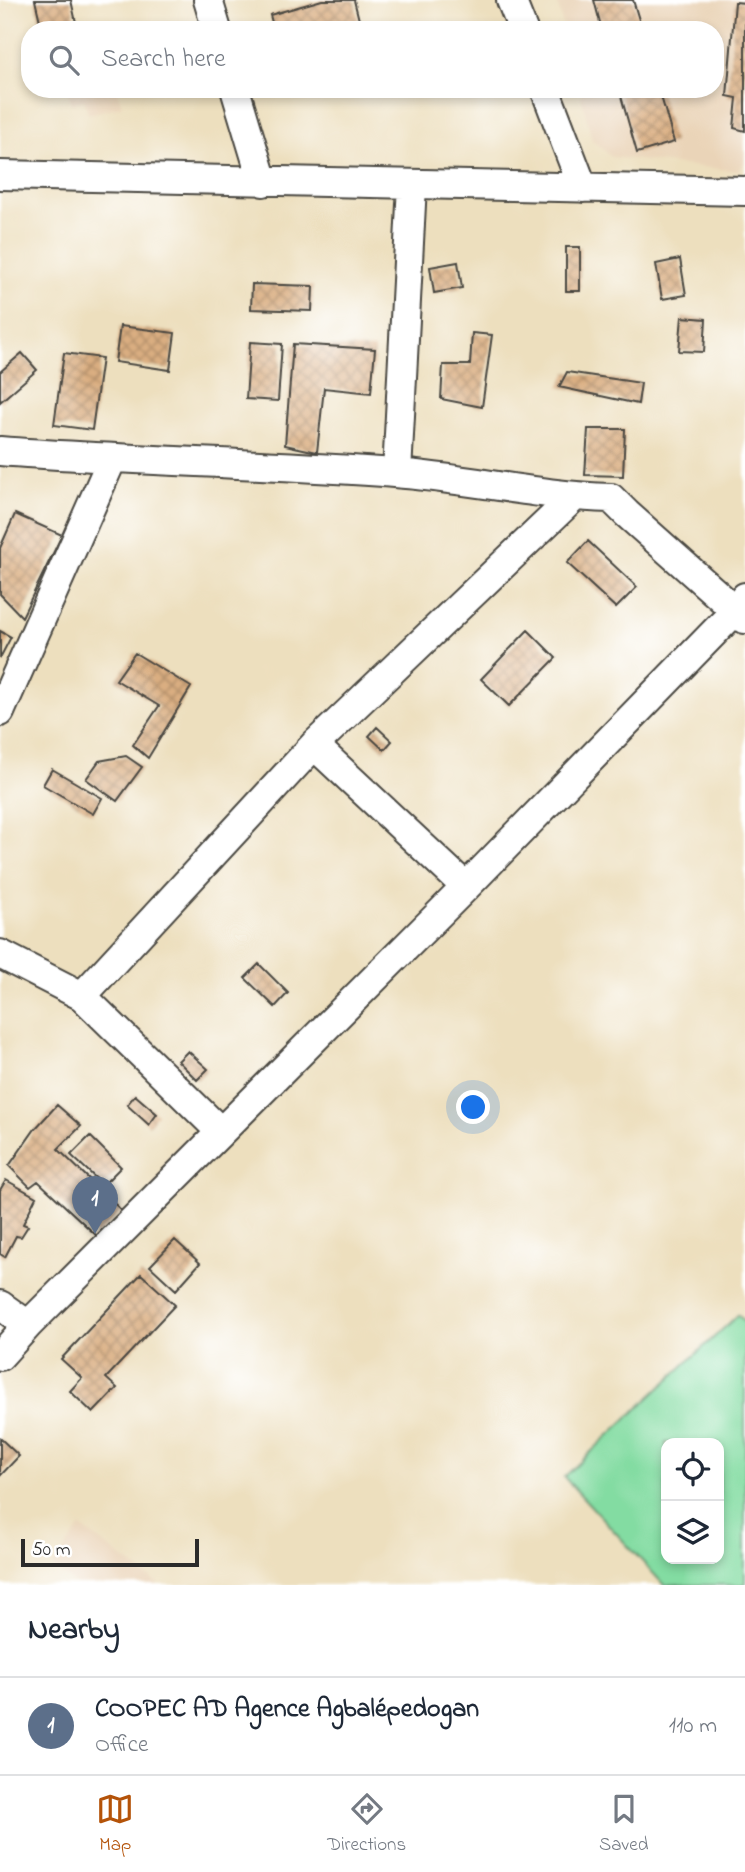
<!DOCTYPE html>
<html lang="en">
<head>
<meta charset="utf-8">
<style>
  body { margin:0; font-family:"Indie Flower",sans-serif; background:#f6f6f7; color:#1f2937 }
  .controls { position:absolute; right:21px; bottom:21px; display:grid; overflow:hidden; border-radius:14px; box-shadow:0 4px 10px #0003 }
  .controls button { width:63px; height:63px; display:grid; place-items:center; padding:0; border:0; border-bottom:2px solid #e0e1e3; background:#fff; color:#1f2937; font:35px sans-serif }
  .scale { position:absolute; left:21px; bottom:18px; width:178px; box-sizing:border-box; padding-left:7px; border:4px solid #2b2b2b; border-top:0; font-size:19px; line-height:24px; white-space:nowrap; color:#2b2b2b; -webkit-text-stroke:5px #fff; paint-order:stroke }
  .you { position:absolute; left:474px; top:1108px; width:24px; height:24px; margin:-18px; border:5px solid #fff; border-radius:50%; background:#1a73e8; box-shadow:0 0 0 10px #1a73e833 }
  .badge { display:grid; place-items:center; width:46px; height:46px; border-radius:50%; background:#b45309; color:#fff; font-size:23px; font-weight:700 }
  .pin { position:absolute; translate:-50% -58px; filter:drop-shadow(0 2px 4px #0008) }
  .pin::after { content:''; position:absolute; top:37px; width:24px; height:21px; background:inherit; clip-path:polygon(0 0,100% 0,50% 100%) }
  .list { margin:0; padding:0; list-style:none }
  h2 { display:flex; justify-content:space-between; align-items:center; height:91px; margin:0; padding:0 28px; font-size:30px }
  h2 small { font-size:23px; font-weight:400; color:#747a83 }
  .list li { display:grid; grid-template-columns:46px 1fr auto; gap:21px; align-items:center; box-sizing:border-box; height:98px; padding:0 28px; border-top:2px solid #e0e1e3 }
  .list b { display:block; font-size:26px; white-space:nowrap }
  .list p { margin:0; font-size:23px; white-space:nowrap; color:#747a83 }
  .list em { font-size:23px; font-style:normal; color:#747a83 }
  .icon { flex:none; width:38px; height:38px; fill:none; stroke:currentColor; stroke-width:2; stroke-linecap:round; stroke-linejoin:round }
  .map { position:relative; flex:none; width:745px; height:1585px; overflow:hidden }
  .search { position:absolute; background:#fff; box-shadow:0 4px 10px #0003; left:21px; right:21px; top:21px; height:77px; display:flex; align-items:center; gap:18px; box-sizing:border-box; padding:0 24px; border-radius:28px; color:#747a83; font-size:26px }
  .sheet { height:189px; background:#fff }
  nav { display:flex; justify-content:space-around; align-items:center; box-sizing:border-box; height:98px; border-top:2px solid #e0e1e3; background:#fff; font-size:19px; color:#747a83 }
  nav a { display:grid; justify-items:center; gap:4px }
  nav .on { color:#b45309 }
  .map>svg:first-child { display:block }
  .built { fill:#ead4b8 }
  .garden { fill:#83dca2; stroke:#578466; stroke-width:2; fill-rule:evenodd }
  .building { fill:url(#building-cross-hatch) }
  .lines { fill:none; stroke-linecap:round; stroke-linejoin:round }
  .street-casing { stroke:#484641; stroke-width:32 }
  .street { stroke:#fff; stroke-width:28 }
</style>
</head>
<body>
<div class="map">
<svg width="745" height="1585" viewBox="0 0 745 1585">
  <defs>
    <pattern id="building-cross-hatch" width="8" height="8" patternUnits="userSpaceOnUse" patternTransform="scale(1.75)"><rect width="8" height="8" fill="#daae81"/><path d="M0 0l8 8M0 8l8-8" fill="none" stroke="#b18e6a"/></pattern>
  </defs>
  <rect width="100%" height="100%" fill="#fff"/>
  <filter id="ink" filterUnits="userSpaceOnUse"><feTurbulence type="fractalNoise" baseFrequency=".0143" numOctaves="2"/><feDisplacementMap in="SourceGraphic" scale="14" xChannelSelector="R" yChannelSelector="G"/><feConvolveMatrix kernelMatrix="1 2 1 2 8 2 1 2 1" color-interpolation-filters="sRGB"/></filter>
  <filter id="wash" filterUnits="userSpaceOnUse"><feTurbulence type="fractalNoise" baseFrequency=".00686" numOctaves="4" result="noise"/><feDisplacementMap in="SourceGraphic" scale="28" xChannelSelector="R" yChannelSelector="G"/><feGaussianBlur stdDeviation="1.57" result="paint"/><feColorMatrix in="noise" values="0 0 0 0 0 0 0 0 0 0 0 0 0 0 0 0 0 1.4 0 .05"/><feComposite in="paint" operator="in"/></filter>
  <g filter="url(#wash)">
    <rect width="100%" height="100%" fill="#eddfbe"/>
    <path class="built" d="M557,0H745V162L738,171L612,157L592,140L579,89H715V30H564Z
      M67,89H117L122,106L88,114L84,100L71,104Z
      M81,1527L159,1585H77L52,1566Z"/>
    <path class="garden" d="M738,1315L745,1322V1585H664L564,1477ZM666,1443H719V1559H666Z"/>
    <g id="blocks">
      <path class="building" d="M35,0H71L77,27L42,30Z
        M322,0H354L359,20L326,30H274L270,15Z
        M594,0H633L642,30H602Z
        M735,2L745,3V131L734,128L737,98L727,96Z
        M619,89H659L674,142L637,153Z
        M566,247H580V291H566Z
        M680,259L686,295L662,299L656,264Z
        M458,262L462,288L434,293L430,267Z
        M252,284L313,286L312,311L251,309Z
        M682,317L706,319L704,352L679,351Z
        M120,326L175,333L170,370L115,362Z
        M472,333L492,335L482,407L441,399L443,365H470Z
        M250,342L282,344L278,401L246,399Z
        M293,344L375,349L371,393L324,388L317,452L285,445Z
        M22,353L37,370L0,402V372Z
        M64,353L102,358L92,430L54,425Z
        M567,372L641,383L638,404L559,387Z
        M588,429H625L623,476L585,475Z
        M15,514L62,535L22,617L0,594V548Z
        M588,541L637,587L616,608L567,563Z
        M528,630L556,658L509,706L481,679Z
        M0,631L11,637L0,658Z
        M135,653L191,687L148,758L133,745L159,706L116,680Z
        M377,727L392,741L384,750L369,736Z
        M126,756L142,767L117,801L86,779L99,761Z
        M52,769L102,798L93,814L43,785Z
        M259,964L288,993L275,1007L245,978Z
        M188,1051L208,1069L197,1080L178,1061Z
        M135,1095L157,1114L149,1125L127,1105Z
        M57,1105L81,1126L58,1149L122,1211L97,1236L38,1181L30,1187L9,1166L35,1129Z
        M90,1136L121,1167L103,1185L71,1155Z
        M6,1180L36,1197L23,1224L28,1226L21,1237L16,1236L5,1257L0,1254V1190Z
        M175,1240L200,1263L176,1290L150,1266Z
        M141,1274L175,1305L106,1378L117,1388L93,1413L70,1391L82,1378L61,1359Z
        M0,1438L19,1456L0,1476Z"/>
    </g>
  </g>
  <g filter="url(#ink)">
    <use href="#blocks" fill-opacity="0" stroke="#484641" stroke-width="2"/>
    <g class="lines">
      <defs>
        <path id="street" d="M208,0L217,30
          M511,0L523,30
          M235,89L263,182
          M545,89L583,188
          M0,175L745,191
          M0,451C131,461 263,463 394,473C467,478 538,496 611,498L627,514L745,619
          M397,473L412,185
          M0,712L112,459
          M314,745L466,887
          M0,954L82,996L221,1132
          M82,996L314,745L574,497
          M0,1305L28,1325
          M0,1356L28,1325L466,887L736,610L745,597"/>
      </defs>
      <use href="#street" class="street-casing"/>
      <use href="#street" class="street"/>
    </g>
  </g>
</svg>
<div class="controls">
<button><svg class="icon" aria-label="locate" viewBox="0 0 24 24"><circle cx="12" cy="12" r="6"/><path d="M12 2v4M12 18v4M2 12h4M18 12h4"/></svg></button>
<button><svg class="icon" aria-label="layers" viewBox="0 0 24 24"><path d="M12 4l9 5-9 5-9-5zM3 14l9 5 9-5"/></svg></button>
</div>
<div class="scale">50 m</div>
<div class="you"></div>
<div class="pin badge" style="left:95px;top:1234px;background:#5c6f8a">1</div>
<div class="search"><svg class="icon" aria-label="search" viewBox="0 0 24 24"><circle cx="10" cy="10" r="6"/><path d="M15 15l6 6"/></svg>Search here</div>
</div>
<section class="sheet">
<h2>Nearby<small></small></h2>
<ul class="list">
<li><span class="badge" style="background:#5c6f8a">1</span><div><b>COOPEC AD Agence Agbalépedogan</b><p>Office</p></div><em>110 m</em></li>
</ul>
</section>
<nav>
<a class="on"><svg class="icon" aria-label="map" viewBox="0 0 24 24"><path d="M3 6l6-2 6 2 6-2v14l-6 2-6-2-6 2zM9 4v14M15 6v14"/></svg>Map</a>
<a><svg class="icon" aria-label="directions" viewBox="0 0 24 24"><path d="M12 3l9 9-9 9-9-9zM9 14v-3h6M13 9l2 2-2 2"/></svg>Directions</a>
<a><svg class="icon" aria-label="saved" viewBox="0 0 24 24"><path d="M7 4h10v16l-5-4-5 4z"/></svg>Saved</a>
</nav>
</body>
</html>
